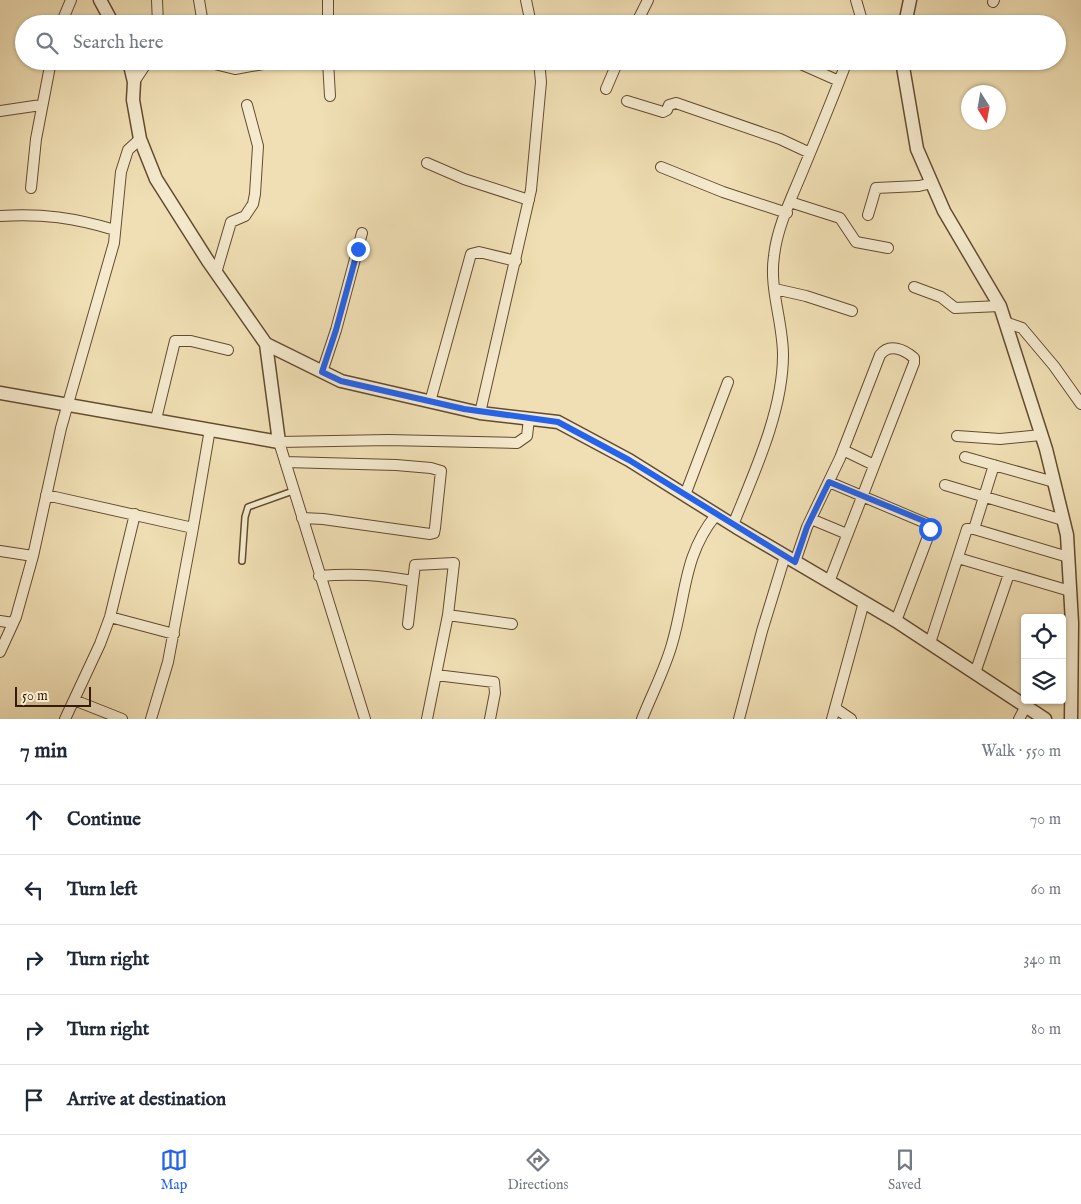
<!DOCTYPE html>
<html lang="en">
<head>
<meta charset="utf-8">
<style>
  body { margin:0; font-family:"IM FELL English",serif; background:#f6f6f7; color:#1f2937 }
  .controls { position:absolute; right:15px; bottom:15px; display:grid; overflow:hidden; border-radius:5px; box-shadow:0 1px 4px #0004 }
  .controls button { width:45px; height:45px; display:grid; place-items:center; padding:0; border:0; border-bottom:1px solid #e0e1e3; background:#fff; color:#1f2937; font:25px sans-serif }
  .compass { position:absolute; left:961px; top:85px; width:45px; height:45px; border-radius:50%; background:#fff; box-shadow:0 1px 4px #0004; rotate:169deg }
  .scale { position:absolute; left:15px; bottom:12px; width:76px; box-sizing:border-box; padding-left:5px; border:2px solid #351a04; border-top:0; font-size:14px; line-height:18px; white-space:nowrap; color:#351a04; -webkit-text-stroke:4px #f5eace; paint-order:stroke }
  .stop { position:absolute; width:15px; height:15px; margin:-11px; border:4px solid #2563eb; border-radius:50%; background:#fff }
  .stop.end { background:#2563eb; border-color:#fff; box-shadow:0 1px 5px #0008 }
  .list { margin:0; padding:0; list-style:none }
  h2 { display:flex; justify-content:space-between; align-items:center; height:65px; margin:0; padding:0 20px; font-size:21px }
  h2 small { font-size:16px; font-weight:400; color:#747a83 }
  .list li { display:grid; grid-template-columns:32px 1fr auto; gap:15px; align-items:center; box-sizing:border-box; height:70px; padding:0 20px; border-top:1px solid #e0e1e3 }
  .list b { display:block; font-size:19px; white-space:nowrap }
  .list em { font-size:16px; font-style:normal; color:#747a83 }
  .icon { flex:none; width:28px; height:28px; fill:none; stroke:currentColor; stroke-width:2; stroke-linecap:round; stroke-linejoin:round }
  .map { position:relative; flex:none; width:1081px; height:719px; overflow:hidden }
  .search { position:absolute; background:#fff; box-shadow:0 1px 4px #0004; left:15px; right:15px; top:15px; height:55px; display:flex; align-items:center; gap:12px; box-sizing:border-box; padding:0 18px; border-radius:28px; color:#747a83; font-size:19px }
  .sheet { height:415px; background:#fff }
  nav { display:flex; justify-content:space-around; align-items:center; box-sizing:border-box; height:70px; border-top:1px solid #e0e1e3; background:#fff; font-size:14px; color:#747a83 }
  nav a { display:grid; justify-items:center; gap:2px }
  nav .on { color:#2563eb }
  .map>svg:first-child { display:block }
  .lines { fill:none; stroke-linecap:round; stroke-linejoin:round }
  .service-casing { stroke:#644b30; stroke-width:8 }
  .minor-casing { stroke:#644b30; stroke-width:12 }
  .tertiary-casing { stroke:#644b30; stroke-width:15 }
  .service { stroke:#f5eace; stroke-width:5 }
  .minor { stroke:#f5eace; stroke-width:10 }
  .tertiary { stroke:#f5eace; stroke-width:12 }
  .route { stroke:#2563eb; stroke-width:6 }
</style>
</head>
<body>
<div class="map">
<svg width="1081" height="719" viewBox="0 0 1081 719">
  <rect width="100%" height="100%" fill="#f0dfb4"/>
  <filter id="stains"><feTurbulence type="fractalNoise" baseFrequency=".004" numOctaves="4"/><feColorMatrix values="0 0 0 0 .2 0 0 0 0 .09 0 0 0 0 .02 0 0 0 .5 -.17"/></filter>
  <radialGradient id="worn" r=".72"><stop offset=".6" stop-color="#630" stop-opacity="0"/><stop offset="1" stop-color="#630" stop-opacity=".3"/></radialGradient>
  <g class="lines">
    <defs>
      <path id="service" d="M242,561L245,517L248,507L293,491"/>
      <path id="minor" d="M157,0L158,24
        M199,0L203,24
        M526,0L531,24
        M856,0L863,24
        M993,2L994,0
        M61,24L71,0
        M328,24V0
        M636,24L648,0
        M202,61L235,69L280,61
        M328,61L330,96
        M794,61L839,81
        M134,82L148,61
        M606,89L618,61
        M627,101L663,112L667,110L669,105L676,103L780,139L810,153
        M0,111L41,105
        M427,163L464,179L529,200
        M661,167L723,192L787,213
        M31,188L36,139L51,61
        M790,202L840,218L856,242L888,248
        M868,215L876,188L919,186L932,183
        M0,216C42,213 75,218 115,230
        M216,273L231,222L245,216L253,204L255,194L258,146L247,105
        M914,287L941,297L955,308L1000,306
        M775,289L806,296L852,311
        M1005,322L1022,328L1054,366L1081,404
        M322,372L336,330L362,233
        M430,402L471,254L479,252L516,261
        M480,413L531,190L541,82L539,61
        M156,419L175,341H191L228,350
        M957,436L1000,439L1041,435
        M843,450L874,465
        M965,457L1054,482
        M285,462L396,465L431,468L441,471L435,528L434,533L430,534L323,519L302,518
        M829,482L928,524L929,534L896,621
        M945,485L1063,520
        M46,495L193,528L168,662L151,719
        M685,495L728,382
        M811,519L847,534
        M733,525C754,473 783,411 783,355C783,322 769,289 774,256C777,227 792,197 803,170C818,134 833,98 847,61
        M193,528L210,429
        M974,529L994,465
        M0,551L33,556
        M958,558L1070,591
        M795,562L807,527L840,458L880,355C889,343 904,349 914,358V363L829,582
        M319,576C354,573 379,575 413,581L415,565L454,563L448,615L427,719
        M448,615L512,624
        M110,617L174,634
        M0,621L13,623
        M408,624L413,581
        M930,643L967,529H974L1068,557
        M0,652L16,617L33,556L61,428L114,243L121,172L128,150L140,139
        M975,673L1009,574
        M436,675L494,682L495,693L490,719
        M74,700L122,719
        M835,708L851,719
        M65,719L100,644L110,617L135,514
        M365,719L279,442L388,440L517,443L527,436L529,419
        M642,719C652,694 665,669 672,644C686,597 683,555 716,515
        M739,719L762,631L785,556
        M832,719L864,602
        M1019,719L1026,706"/>
      <path id="tertiary" d="M100,0L113,24
        M905,24L910,0
        M129,61L134,82L133,100L140,139L156,179L208,261L266,344L341,381L480,413L558,422L629,460L736,527L896,621L1045,719
        M902,61L917,149L944,211L1000,306L1046,449L1067,535L1072,623L1071,719
        M0,393L279,442L266,344"/>
    </defs>
    <use href="#service" class="service-casing"/>
    <use href="#minor" class="minor-casing"/>
    <use href="#tertiary" class="tertiary-casing"/>
    <use href="#service" class="service"/>
    <use href="#minor" class="minor"/>
    <use href="#tertiary" class="tertiary"/>
  </g>
  <g class="lines">
    <path class="route" d="M358,249L336,330L322,372L341,381L464,409L558,422L629,460L795,562L807,527L829,482L924,521L930,529"/>
  </g>
  <rect width="100%" height="100%" filter="url(#stains)"/>
  <rect width="100%" height="100%" fill="url(#worn)"/>
</svg>
<div class="controls">
<button><svg class="icon" aria-label="locate" viewBox="0 0 24 24"><circle cx="12" cy="12" r="6"/><path d="M12 2v4M12 18v4M2 12h4M18 12h4"/></svg></button>
<button><svg class="icon" aria-label="layers" viewBox="0 0 24 24"><path d="M12 4l9 5-9 5-9-5zM3 14l9 5 9-5"/></svg></button>
</div>
<svg class="compass" viewBox="-18 -18 36 36"><path d="M0-13l5 13h-10z" fill="#e53935"/><path d="M0 13l5-13h-10z" fill="#747a83"/></svg>
<div class="scale">50 m</div>
<div class="stop" style="left:930px;top:529px"></div>
<div class="stop end" style="left:358px;top:249px"></div>
<div class="search"><svg class="icon" aria-label="search" viewBox="0 0 24 24"><circle cx="10" cy="10" r="6"/><path d="M15 15l6 6"/></svg>Search here</div>
</div>
<section class="sheet">
<h2>7 min<small>Walk · 550 m</small></h2>
<ul class="list">
<li><svg class="icon" aria-label="ahead" viewBox="0 0 24 24"><path d="M12 20V5M6 11l6-6 6 6"/></svg><div><b>Continue</b></div><em>70 m</em></li>
<li><svg class="icon" aria-label="left" viewBox="0 0 24 24"><path d="M17 20v-9H6M10 6l-5 5 5 5"/></svg><div><b>Turn left</b></div><em>60 m</em></li>
<li><svg class="icon" aria-label="right" viewBox="0 0 24 24"><path d="M7 20v-9h11M14 6l5 5-5 5"/></svg><div><b>Turn right</b></div><em>340 m</em></li>
<li><svg class="icon" aria-label="right" viewBox="0 0 24 24"><path d="M7 20v-9h11M14 6l5 5-5 5"/></svg><div><b>Turn right</b></div><em>80 m</em></li>
<li><svg class="icon" aria-label="arrive" viewBox="0 0 24 24"><path d="M6 21V4h12l-3 4 3 4H6"/></svg><div><b>Arrive at destination</b></div></li>
</ul>
</section>
<nav>
<a class="on"><svg class="icon" aria-label="map" viewBox="0 0 24 24"><path d="M3 6l6-2 6 2 6-2v14l-6 2-6-2-6 2zM9 4v14M15 6v14"/></svg>Map</a>
<a><svg class="icon" aria-label="directions" viewBox="0 0 24 24"><path d="M12 3l9 9-9 9-9-9zM9 14v-3h6M13 9l2 2-2 2"/></svg>Directions</a>
<a><svg class="icon" aria-label="saved" viewBox="0 0 24 24"><path d="M7 4h10v16l-5-4-5 4z"/></svg>Saved</a>
</nav>
</body>
</html>
